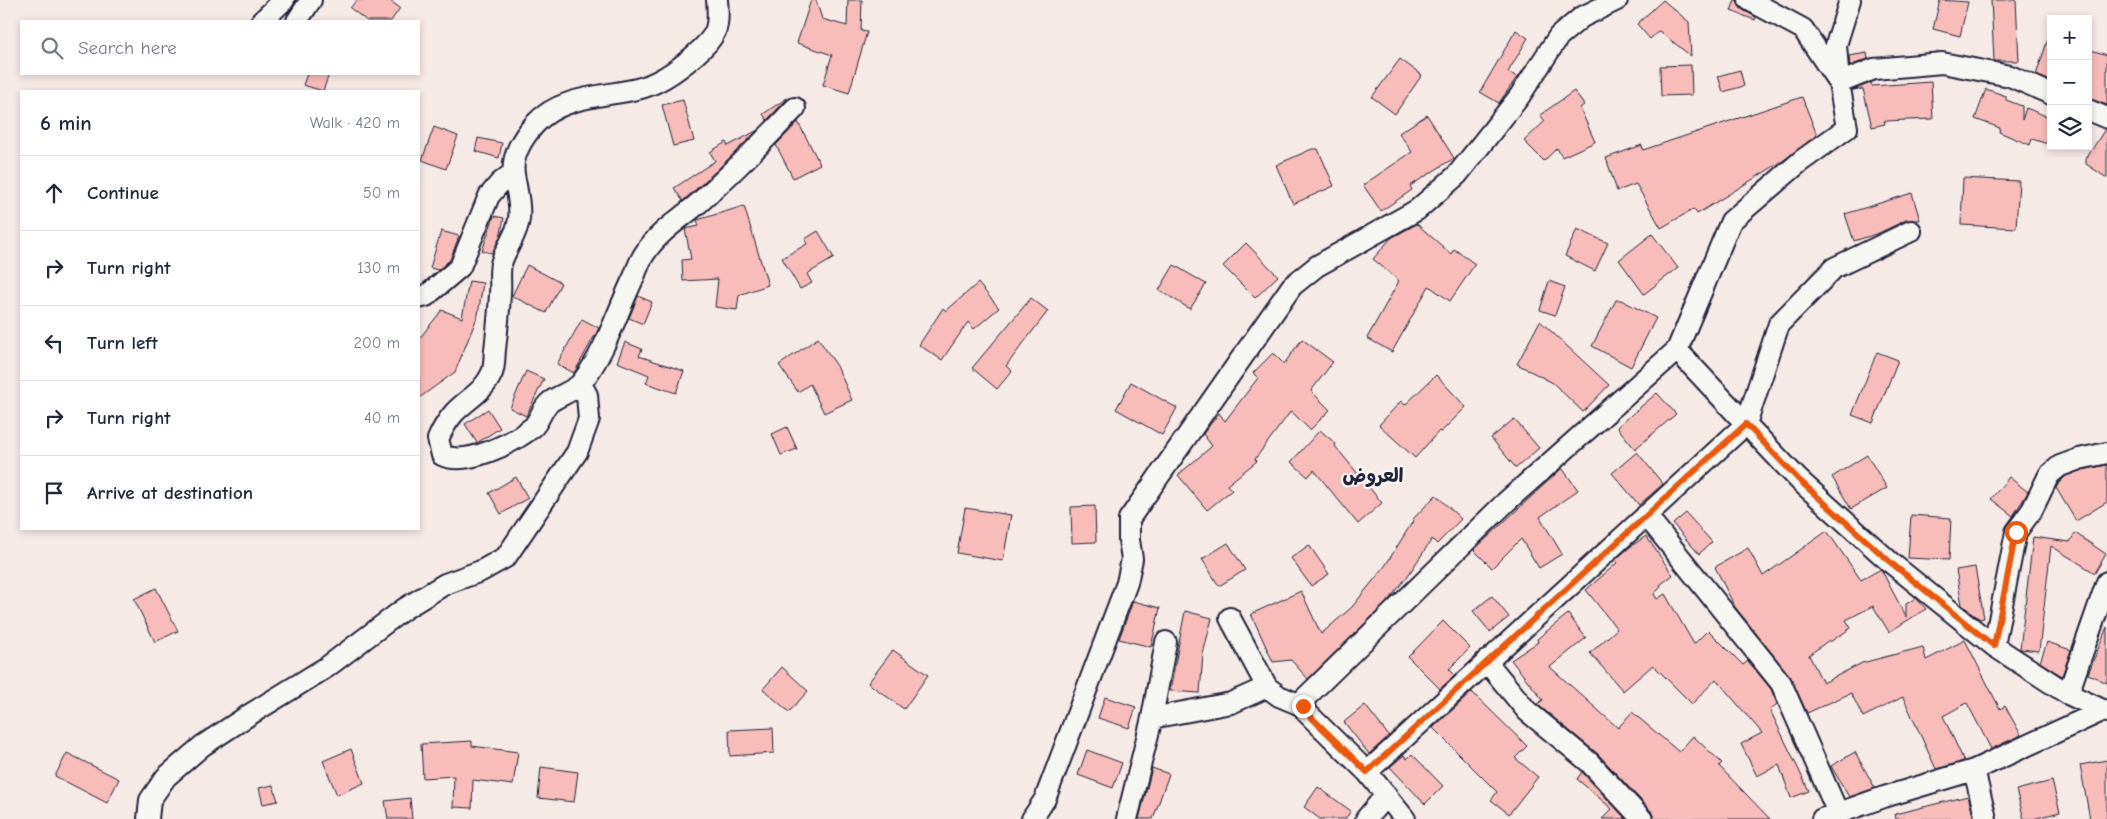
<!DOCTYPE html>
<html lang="en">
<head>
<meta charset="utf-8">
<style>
  body { margin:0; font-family:"Comic Neue","Playpen Sans Arabic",sans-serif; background:#f2f2f3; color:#1f2937 }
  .controls { position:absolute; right:15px; top:15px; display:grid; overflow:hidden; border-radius:0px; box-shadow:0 2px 8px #0003 }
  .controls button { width:45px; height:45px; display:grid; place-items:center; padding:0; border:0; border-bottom:1px solid #e0e1e3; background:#fff; color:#1f2937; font:25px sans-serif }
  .stop { position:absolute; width:15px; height:15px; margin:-11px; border:4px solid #ea580c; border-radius:50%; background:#fff }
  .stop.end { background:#ea580c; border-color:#fff; box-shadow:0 1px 5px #0008 }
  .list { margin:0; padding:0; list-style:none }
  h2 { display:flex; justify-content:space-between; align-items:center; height:65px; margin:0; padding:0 20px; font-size:21px }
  h2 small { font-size:16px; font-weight:400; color:#747a83 }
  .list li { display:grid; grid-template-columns:32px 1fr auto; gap:15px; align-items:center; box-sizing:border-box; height:75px; padding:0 20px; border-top:1px solid #e0e1e3 }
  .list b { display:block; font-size:19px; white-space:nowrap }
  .list em { font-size:16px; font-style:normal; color:#747a83 }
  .icon { flex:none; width:28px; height:28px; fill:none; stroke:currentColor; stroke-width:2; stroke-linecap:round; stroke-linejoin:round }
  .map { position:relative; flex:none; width:2107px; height:819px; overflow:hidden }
  .search { position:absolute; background:#fff; box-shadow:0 2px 8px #0003; left:20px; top:20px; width:400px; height:55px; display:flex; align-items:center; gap:12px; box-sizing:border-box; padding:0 18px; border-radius:0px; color:#747a83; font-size:19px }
  .panel { position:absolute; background:#fff; box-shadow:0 2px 8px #0003; left:20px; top:90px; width:400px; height:440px; border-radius:0px }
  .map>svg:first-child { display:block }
  .building { fill:#f8bcba; stroke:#22223b }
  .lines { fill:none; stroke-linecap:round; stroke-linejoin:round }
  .minor-casing { stroke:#22223b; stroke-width:24 }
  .minor { stroke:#f6f6f2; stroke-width:20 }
  .route { stroke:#ea580c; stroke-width:6 }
  .labels { text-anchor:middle; stroke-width:4.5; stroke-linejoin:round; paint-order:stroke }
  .district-label { font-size:19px; font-weight:bold; fill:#22223b; stroke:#f6f6f2 }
</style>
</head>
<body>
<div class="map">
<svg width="2107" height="819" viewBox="0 0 2107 819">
  <rect width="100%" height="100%" fill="#f6eae7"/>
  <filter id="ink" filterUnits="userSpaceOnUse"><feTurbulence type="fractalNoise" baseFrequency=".02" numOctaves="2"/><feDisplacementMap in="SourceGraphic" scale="10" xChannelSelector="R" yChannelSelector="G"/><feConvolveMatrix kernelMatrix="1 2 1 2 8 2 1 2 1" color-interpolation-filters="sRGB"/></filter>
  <g filter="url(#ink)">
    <path class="building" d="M357,0H389L400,8L391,21H367L350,8Z
      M811,0H816L822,19L847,26L848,0H862L861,31L867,32L849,93L823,85L832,55L797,43Z
      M1663,0L1689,22L1691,56L1659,31L1650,39L1637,24Z
      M1735,0H1737L1739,6L1743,10L1756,17L1755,20L1731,11Z
      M1940,0L1968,2L1960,36L1933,29Z
      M1991,0H2016L2019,61H1994Z
      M1516,30L1528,38L1508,72L1517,77L1499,103L1480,92Z
      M2048,39H2051V81L2036,75Z
      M2088,49L2107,55V105L2088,98Z
      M1867,53L1868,59L1850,66L1849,56Z
      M1400,59L1422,75L1395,114L1372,97Z
      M1691,65L1692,95L1661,96L1660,66Z
      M1740,70L1744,86L1723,92L1718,76Z
      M307,74H329L323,91L303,85Z
      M1931,82L1933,119L1884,121L1885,124L1872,127L1863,89L1852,90L1871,83L1872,86Z
      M1986,89L2006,96V100L2022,106V120L2026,108L2051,118V145L2032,139L2030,145L1999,132L2000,128L1975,119Z
      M1574,91L1584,105L1580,108L1595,142L1562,157L1557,148L1544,161L1524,141L1545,121L1540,115Z
      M1802,97L1817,135L1784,160L1697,214L1694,209L1661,228L1636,184L1617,191L1606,158L1642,145L1643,150Z
      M787,98V99L767,120L763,114Z
      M683,100L694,141L673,146L662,105Z
      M1427,115L1454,158L1410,186L1412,190L1381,211L1363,185L1412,152L1399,133Z
      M798,122L820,164L793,178L776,145Z
      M434,127L458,136L446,169L422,160Z
      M2105,129L2107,130V178L2086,164V159Z
      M758,130L717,170L683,201L674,188L715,161L710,152L726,142L728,146Z
      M478,138L502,143L499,158L475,151Z
      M1312,149H1318L1334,186L1293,204L1276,165Z
      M1963,178L2019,181L2016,228L1961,225Z
      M1912,193L1920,220H1906L1879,233L1854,241L1845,214Z
      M744,206L768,285L739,295L737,310L715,307L718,279L683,281L682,260L691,259L685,229L699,226L697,220Z
      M494,216L504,218L500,237L492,253L482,251Z
      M1417,224L1451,254L1454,249L1475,264L1450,301L1429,286L1392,352L1367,338L1399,281L1373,259L1391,238Z
      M1577,229L1608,243L1595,271L1565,256Z
      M441,231L459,236L450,260L438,270L430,268Z
      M818,231L834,258L807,274L812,283L800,289L782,258L807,244L805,239Z
      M1652,234L1678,268L1644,294L1619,260Z
      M1246,243L1278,276L1255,298L1223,266Z
      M527,265L561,283L546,313L512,296Z
      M1174,265L1206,284L1190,309L1159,290Z
      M469,281L483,283L478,315L455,372L419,398V339L442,310L462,318Z
      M1549,281L1565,287L1555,315L1540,310Z
      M978,283L999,308L974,329L968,322L942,360L919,345L943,308L946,311Z
      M638,296L652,302L643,324L629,318Z
      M1031,298L1048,311L1006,366L1012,371L997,389L972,368Z
      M1616,300H1621L1656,318L1631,367L1592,346Z
      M582,319L599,328L574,373L557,364Z
      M1540,321L1609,385L1583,412L1553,383L1517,364Z
      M818,338L837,366L852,400L824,413L810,384L798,392L779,365Z
      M1302,339L1333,362L1311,391L1330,410L1310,430L1291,411L1255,459L1257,461L1227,485L1232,490L1207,510L1178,475L1212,446L1203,434L1219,413L1225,421L1258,378L1253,373L1273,353L1284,364Z
      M625,342L642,349L639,356L684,371L676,393L646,383L649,375L617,362Z
      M1877,352L1898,360L1873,423L1852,415Z
      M526,371L544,379L526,416L510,408Z
      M1436,375L1466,407L1441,432L1439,431L1415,458L1379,425L1401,401L1405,405Z
      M1131,382L1177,408L1162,435L1116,409Z
      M1657,393L1676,414L1635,449L1617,427Z
      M488,409L500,428L477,443L465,424Z
      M1514,419L1539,448L1516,468L1491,438Z
      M787,427L797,449L781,455L772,434Z
      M1320,430L1336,444L1335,446L1382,503L1358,524L1314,470L1308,477L1291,462Z
      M1637,452L1663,484L1639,505L1612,473Z
      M1867,455L1887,488L1851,509L1832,477Z
      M2107,465V502L2076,521L2056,488L2059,483L2066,476L2082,470Z
      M1562,468L1578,490L1540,517L1562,554L1539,568L1521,539L1492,568L1474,550Z
      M516,477L528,498L501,514L489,493Z
      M2009,477L2028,492L2013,516L1991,499Z
      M1436,495L1461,519L1437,544L1432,539L1407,577L1387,602L1308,679L1291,660L1273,662L1251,614L1301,591L1321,634L1352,607L1385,566L1413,521L1412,520Z
      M1095,506L1096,542L1072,543L1071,507Z
      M965,508L1011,515L1003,561L957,553Z
      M1686,513L1712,542L1699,554L1673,524Z
      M1911,515L1951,518L1949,560L1908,558Z
      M1827,531L1861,580L1881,569L1906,617V604L1916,598L1926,609L1889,632L1873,606L1846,620L1851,628L1830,642L1829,640L1809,655L1823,683L1862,663L1923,647L1926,660L1965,640L2000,709L2005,706L2021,735L1991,749L1967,703L1943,716L1964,761L1936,769L1903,697L1863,717L1851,693L1807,713L1790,676L1735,607L1715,567L1748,548L1763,576Z
      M2075,533L2106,554L2095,573L2051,546L2039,651L2020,649L2033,537L2070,542Z
      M1646,536L1673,575L1660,585L1661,587L1654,594L1657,599L1665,594L1694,644L1708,630L1743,665L1748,661L1771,689L1777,704L1770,710L1809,791L1791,798L1779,765L1757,776L1741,744L1762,733L1716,679L1692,704L1653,665L1623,691L1590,653L1617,629L1586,590L1617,563L1615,560L1630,547Z
      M1228,543L1245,570L1219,586L1202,559Z
      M1309,545L1329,574L1311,586L1291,558Z
      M1975,567L1984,618L1980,619L1962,605L1956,570Z
      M156,588L178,631L155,642L134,599Z
      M1492,596L1509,617L1490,632L1473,611Z
      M1133,601L1160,608L1151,647L1119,639Z
      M1185,611L1212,618L1203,654L1200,693L1170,691Z
      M1568,614L1586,638L1550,667L1618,728L1632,712L1679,752L1693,736L1722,763L1719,766L1770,819H1654L1651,811L1598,754L1537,704L1543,700L1511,660L1538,642L1537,639Z
      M1443,621L1470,648L1449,669L1455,675L1440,689L1408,657Z
      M2107,627V683L2088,674Z
      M2047,642L2071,650L2062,676L2040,662Z
      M893,650L928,675L904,709L868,683Z
      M782,667L808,691L789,712L763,689Z
      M1472,692L1527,746L1515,758L1538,777L1509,814L1491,800L1497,792L1433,728Z
      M1105,697L1136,707L1129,728L1098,718Z
      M1365,705L1389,736L1369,754L1344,722Z
      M773,728L774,753L730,756L729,730Z
      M472,741V746L518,752L513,785L473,780L472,808L453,807L454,776L423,778L421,744Z
      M351,749L364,783L337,795L323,761Z
      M1087,750L1122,763L1113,788L1078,775Z
      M1855,752L1875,788L1849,797L1831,766Z
      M67,753L119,779L107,803L55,776Z
      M1412,754L1443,786L1425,804L1390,767L1404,755L1407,759Z
      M2107,760V819H2090L2080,765Z
      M541,767L578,772L574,802L538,798Z
      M1152,768L1169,774L1153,819H1139Z
      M1582,772L1626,819H1602L1612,809L1577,779Z
      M2052,781L2060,812L2033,819H2024L2016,790Z
      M273,785L278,801L263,804L259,788Z
      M1318,787L1351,811L1345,819H1320L1304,807Z
      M1968,796L1974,819H1896L1895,814Z
      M410,798L412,819H388L385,801Z"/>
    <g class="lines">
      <defs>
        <path id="minor" d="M717,0C720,30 716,36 695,55C678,70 659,84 637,89C602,97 561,96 535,124C523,137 511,156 514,174C516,189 521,203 519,219C517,236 505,248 501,264C499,273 501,284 500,294C499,313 497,332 495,350C494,357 495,366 492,373C484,392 467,399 454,413C447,421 442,430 438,439L442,455C466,467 513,443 533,427C540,420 542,408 550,402C559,395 575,391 582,382C606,351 617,312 634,277C637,269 640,260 645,253C659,231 682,218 701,201C734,171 765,140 795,108
          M1850,0L1836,45L1839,83L1874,69L1942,63L2010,76L2051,94
          M262,21L284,0
          M297,21L311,0
          M2088,110L2107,118
          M1911,231L1834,268L1779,324L1746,424L1799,480L1890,562L1994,646L2068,694L2107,712
          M419,298L426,296L460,267L489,196L500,183L513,173
          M1646,515L1781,683L1838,813
          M1230,618L1267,687L1279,696L1303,706L1307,713L1367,772L1405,819
          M1994,646L2016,532L2032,510L2049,475L2060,466L2079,459L2107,453
          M1486,661L1527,711L1589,762L1642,819
          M2068,694L2107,582
          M1303,706L1305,698L1506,502L1677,350L1731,221L1801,161L1847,128L1839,83L1803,29L1749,0
          M1152,718L1231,703L1267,687
          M1974,770L1986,819
          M1367,772L1746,424L1677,350
          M148,819L150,800L166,777L202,746L249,715L327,667L404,609L445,584L481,571L506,557L577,452L589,419L587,395L581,384
          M1032,819L1045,799L1127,583L1132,559L1129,540V519L1292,286L1317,266L1417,210L1457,175L1519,97L1559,36L1582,17L1617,0
          M1127,819L1152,718L1166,642
          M1366,819L1386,795
          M1822,819L1884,797L1974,770L2104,710"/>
      </defs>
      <use href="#minor" class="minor-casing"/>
      <use href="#minor" class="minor"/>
    </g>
  </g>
  <g class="lines" filter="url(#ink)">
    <path class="route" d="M1303,706L1307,713L1367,772L1746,424L1799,480L1890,562L1994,646L2016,532"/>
  </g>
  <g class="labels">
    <g class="district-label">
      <text x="1373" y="482">العروض</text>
    </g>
  </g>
</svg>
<div class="controls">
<button>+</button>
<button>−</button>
<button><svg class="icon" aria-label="layers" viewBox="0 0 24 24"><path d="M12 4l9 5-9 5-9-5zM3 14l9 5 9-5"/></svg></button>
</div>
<div class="stop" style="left:2016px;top:532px"></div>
<div class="stop end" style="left:1303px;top:706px"></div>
<div class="search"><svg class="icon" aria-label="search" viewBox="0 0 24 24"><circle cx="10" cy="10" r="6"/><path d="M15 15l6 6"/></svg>Search here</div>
<section class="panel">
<h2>6 min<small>Walk · 420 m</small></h2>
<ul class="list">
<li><svg class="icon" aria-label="ahead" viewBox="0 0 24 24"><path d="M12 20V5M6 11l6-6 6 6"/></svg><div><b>Continue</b></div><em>50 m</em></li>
<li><svg class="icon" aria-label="right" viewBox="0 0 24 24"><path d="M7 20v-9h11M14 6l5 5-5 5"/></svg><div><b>Turn right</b></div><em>130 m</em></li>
<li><svg class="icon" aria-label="left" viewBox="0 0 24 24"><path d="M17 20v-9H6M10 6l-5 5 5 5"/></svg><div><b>Turn left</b></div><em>200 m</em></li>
<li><svg class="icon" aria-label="right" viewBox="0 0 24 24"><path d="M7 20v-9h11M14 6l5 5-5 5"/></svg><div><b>Turn right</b></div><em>40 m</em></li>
<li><svg class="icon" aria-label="arrive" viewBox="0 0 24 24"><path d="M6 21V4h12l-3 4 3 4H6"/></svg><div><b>Arrive at destination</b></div></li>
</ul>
</section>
</div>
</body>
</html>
